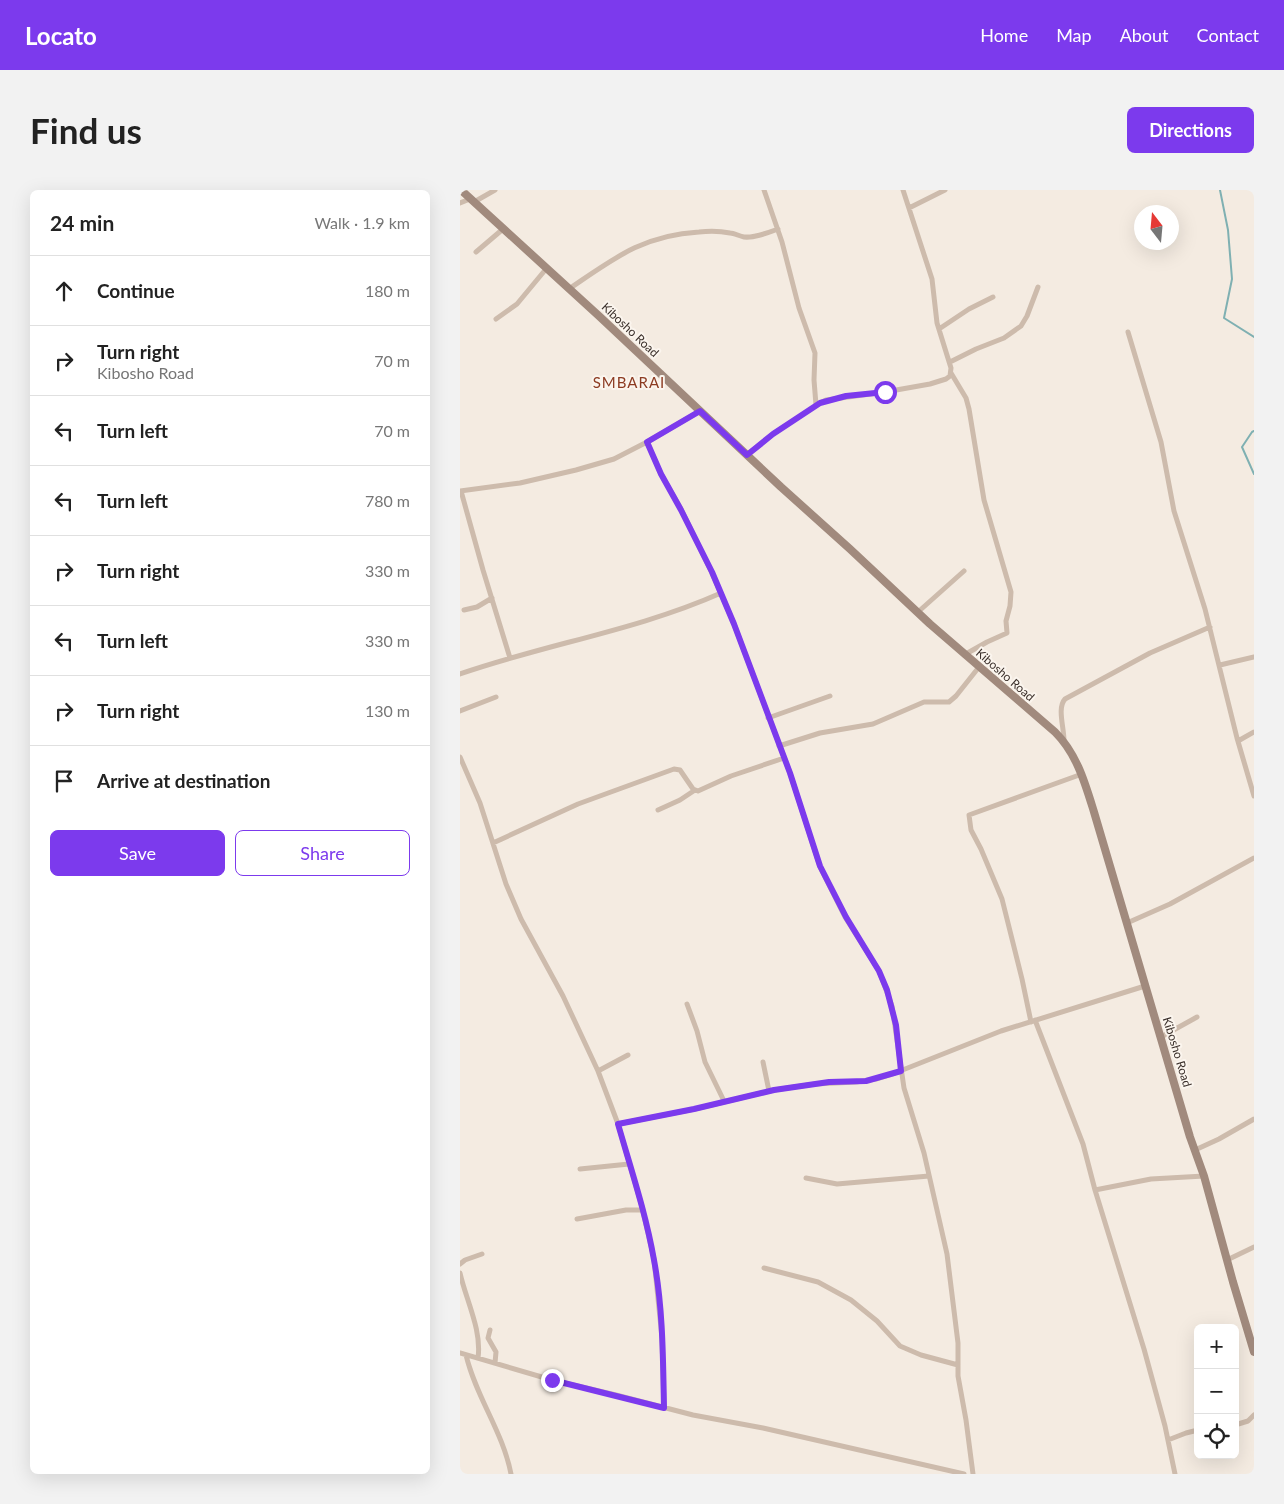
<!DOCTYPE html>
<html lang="en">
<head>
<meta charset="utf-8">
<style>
  body { margin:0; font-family:Lato,sans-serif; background:#f2f2f2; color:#222 }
  .controls { position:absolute; right:15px; bottom:15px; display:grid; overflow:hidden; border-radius:8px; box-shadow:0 5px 20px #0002 }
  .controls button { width:45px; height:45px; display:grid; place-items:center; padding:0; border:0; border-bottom:1px solid #e0e0e0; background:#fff; color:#222; font:25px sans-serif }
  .compass { position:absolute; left:674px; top:15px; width:45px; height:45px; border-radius:50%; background:#fff; box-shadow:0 5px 20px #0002; rotate:344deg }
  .stop { position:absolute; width:15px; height:15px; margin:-11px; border:4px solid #7c3aed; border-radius:50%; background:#fff }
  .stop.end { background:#7c3aed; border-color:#fff; box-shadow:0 1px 5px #0008 }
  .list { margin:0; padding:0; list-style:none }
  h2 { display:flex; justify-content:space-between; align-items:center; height:65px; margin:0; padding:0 20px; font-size:21px }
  h2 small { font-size:16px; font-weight:400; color:#767676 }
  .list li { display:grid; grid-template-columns:32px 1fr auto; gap:15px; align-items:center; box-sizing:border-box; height:70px; padding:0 20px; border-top:1px solid #e0e0e0 }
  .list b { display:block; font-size:19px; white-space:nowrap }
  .list p { margin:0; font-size:16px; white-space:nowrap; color:#767676 }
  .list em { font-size:16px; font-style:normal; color:#767676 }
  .actions { display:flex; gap:10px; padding:15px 20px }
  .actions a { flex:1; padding:11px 0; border:1px solid #7c3aed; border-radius:8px; text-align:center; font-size:18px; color:#7c3aed }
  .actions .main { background:#7c3aed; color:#fff }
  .icon { flex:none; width:28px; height:28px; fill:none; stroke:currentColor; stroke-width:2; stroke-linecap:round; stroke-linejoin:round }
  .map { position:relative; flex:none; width:794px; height:1284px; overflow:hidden; border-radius:8px }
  header { display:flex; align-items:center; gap:30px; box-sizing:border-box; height:70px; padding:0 25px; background:#7c3aed; color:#fff }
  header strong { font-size:24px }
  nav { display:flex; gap:28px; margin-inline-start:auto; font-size:18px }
  .intro { display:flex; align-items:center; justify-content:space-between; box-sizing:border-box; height:120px; padding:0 30px }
  h1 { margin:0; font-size:35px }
  .button { padding:12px 22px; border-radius:8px; background:#7c3aed; color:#fff; font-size:18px; font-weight:700 }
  main { display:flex; gap:30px; padding:0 30px }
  aside { flex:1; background:#fff; border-radius:8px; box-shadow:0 5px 20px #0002 }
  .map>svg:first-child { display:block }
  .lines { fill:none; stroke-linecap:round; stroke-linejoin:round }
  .stream { stroke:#7fb0b2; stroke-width:2 }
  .street { stroke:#cdbbac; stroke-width:5 }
  .secondary { stroke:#a18a7d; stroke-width:8 }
  .route { stroke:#7c3aed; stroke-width:6 }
  .labels { text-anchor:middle; stroke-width:4; stroke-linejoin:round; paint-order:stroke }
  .street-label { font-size:12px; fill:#3b302b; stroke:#fbf5ee }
  .quarter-label { font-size:15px; letter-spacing:1px; fill:#8c3b22; stroke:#fbf5ee }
</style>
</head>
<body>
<header>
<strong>Locato</strong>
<nav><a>Home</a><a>Map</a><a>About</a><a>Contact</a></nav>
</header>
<div class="intro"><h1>Find us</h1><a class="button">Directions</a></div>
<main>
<aside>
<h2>24 min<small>Walk · 1.9 km</small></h2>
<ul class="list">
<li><svg class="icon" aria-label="ahead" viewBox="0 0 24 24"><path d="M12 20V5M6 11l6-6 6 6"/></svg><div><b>Continue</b></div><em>180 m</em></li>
<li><svg class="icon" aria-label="right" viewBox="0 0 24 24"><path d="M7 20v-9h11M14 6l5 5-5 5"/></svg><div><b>Turn right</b><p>Kibosho Road</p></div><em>70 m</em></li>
<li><svg class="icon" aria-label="left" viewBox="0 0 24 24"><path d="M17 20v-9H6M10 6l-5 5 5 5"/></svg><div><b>Turn left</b></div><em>70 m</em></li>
<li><svg class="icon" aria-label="left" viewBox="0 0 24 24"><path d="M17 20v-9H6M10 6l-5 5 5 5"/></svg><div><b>Turn left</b></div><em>780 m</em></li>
<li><svg class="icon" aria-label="right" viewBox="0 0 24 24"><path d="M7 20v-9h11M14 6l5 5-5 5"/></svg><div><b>Turn right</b></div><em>330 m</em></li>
<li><svg class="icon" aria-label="left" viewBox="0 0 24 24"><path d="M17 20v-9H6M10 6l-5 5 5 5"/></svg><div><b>Turn left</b></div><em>330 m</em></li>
<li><svg class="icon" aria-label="right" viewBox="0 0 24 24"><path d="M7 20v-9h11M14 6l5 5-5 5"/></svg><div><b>Turn right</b></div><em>130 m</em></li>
<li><svg class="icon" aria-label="arrive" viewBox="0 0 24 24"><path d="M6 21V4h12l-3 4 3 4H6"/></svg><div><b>Arrive at destination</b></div></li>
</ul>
<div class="actions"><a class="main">Save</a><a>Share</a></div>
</aside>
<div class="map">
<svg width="794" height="1284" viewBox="0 0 794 1284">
  <rect width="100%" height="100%" fill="#f4ebe1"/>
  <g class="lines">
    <path class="stream" d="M760,0L768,40L772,89L764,128L794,147
      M794,241L792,242L782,257L794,284"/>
    <path class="street" d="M304,0L322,52L339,118L355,163L354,190L356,215
      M14,12L35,0
      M0,13L10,9
      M449,18L485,0
      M16,62L43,39
      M109,99C153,69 183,45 239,42C249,41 260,41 270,43C274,43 279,46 284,47C295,48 307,43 318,39
      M36,129L57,114L86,79
      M479,139L509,119L533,107
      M668,142L701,252L714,321L745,419L777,548L794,606
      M490,172L516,159L544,148L561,136L567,126L578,97
      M491,183L506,208L509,219L524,310L551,402L550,416L546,431L547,443L527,452L504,465
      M187,252L201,284L221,319L252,383L274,434L330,583L360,677L385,727L419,781L432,816L444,898L464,963L487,1064L498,1153V1186L506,1230L513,1284
      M287,265L313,244L360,213L366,210L425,202L470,194L486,189L490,186L491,178L477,133L472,89L443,0
      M0,301L60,293L116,280L154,269L187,252L240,221
      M1,301L23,380L50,468
      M4,420L17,417L32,408
      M458,422L504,381
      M760,475L794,467
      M0,484C86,454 178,440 261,403
      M0,521L36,507
      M308,528L370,506
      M604,551C604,537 597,518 605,509L690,463L750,437
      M778,551L794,542
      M319,556L360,543L413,534L464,512H489L496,506L519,477
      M0,567L20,613L46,694L61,729L103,806L138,881L158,934L182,1017L194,1069L202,1148L204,1218
      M198,620L220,610L235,600
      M33,653L118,614L214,579L220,580L233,599L238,601L271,586L324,568
      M667,733L710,714L794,668
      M227,814L237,841L245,872L264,911
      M575,830L623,954L635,1000L684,1159L705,1236L715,1284
      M571,832L562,789L542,709L521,659L511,640L509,625L622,584
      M701,847L737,827
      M303,872L309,901
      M138,881L168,865
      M158,934L235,919L314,900L355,894L396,892L416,889L435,883L541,841L685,796
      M735,960L759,949L794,929
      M120,979L169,974
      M346,988L377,994L469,986
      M635,1000L691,989L744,986
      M117,1029L166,1020H183
      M767,1070L794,1057
      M0,1074L5,1070L22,1064
      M304,1078L358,1092L391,1110L417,1131L440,1156L461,1165L498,1175
      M0,1083C6,1110 22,1140 18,1168
      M30,1140L28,1148L36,1162L35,1173
      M0,1163L92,1190L156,1205L233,1225L303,1238L504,1284
      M6,1165C16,1207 43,1242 51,1284
      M775,1235L788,1231L794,1225
      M708,1250L726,1243L738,1240"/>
    <path class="secondary" d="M1,0L139,126L321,297L390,359L470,434L595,542C617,564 625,593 634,622L730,947L744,986L773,1092L794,1162"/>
  </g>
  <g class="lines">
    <path class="route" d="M92,1190L204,1218C203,1168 203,1118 194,1070C186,1024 171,979 158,934L234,919L314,900L369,892L406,891L441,881L436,835L427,800L419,781L386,727L360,676L330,583L274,434L252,382L221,320L201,284L187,252L240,221L287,265L313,244L360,213L386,206L425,202"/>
  </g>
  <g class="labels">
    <g class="street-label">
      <text transform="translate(170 140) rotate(43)" y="4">Kibosho Road</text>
      <text transform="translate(545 485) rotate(41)" y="4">Kibosho Road</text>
      <text transform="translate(717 862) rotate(73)" y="4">Kibosho Road</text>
    </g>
    <g class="quarter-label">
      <text x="169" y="198">SMBARAI</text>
    </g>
  </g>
</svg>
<div class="controls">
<button>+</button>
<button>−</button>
<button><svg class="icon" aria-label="locate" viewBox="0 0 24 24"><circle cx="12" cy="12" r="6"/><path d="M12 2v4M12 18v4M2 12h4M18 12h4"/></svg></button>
</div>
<svg class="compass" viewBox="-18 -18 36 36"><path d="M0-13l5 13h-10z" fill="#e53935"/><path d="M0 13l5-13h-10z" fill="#767676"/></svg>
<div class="stop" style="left:425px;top:202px"></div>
<div class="stop end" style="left:92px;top:1190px"></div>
</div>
</main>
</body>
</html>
